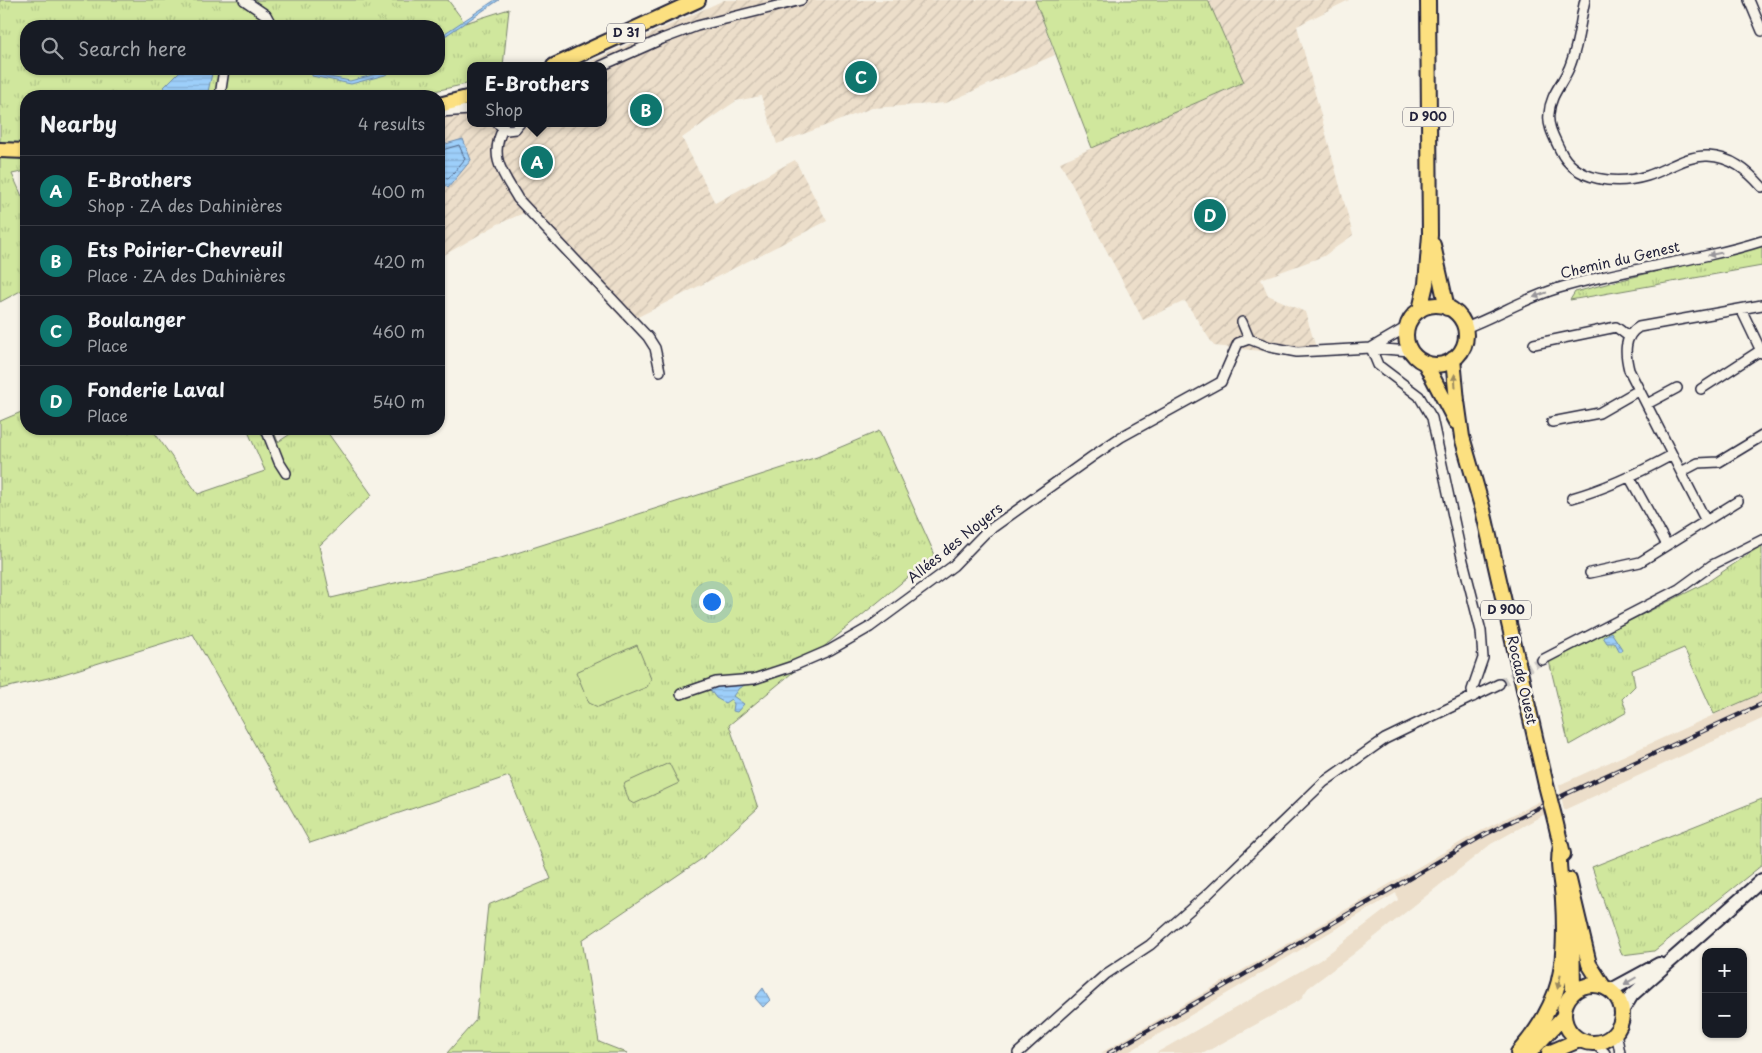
<!DOCTYPE html>
<html lang="en">
<head>
<meta charset="utf-8">
<style>
  body { margin:0; font-family:"Playpen Sans",sans-serif; background:#242831; color:#f1f3f6 }
  .controls { position:absolute; right:15px; bottom:15px; display:grid; overflow:hidden; border-radius:10px; box-shadow:0 1px 4px #0004 }
  .controls button { width:45px; height:45px; display:grid; place-items:center; padding:0; border:0; border-bottom:1px solid #363941; background:#171b24; color:#f1f3f6; font:25px sans-serif }
  .you { position:absolute; left:711px; top:601px; width:18px; height:18px; margin:-12px; border:4px solid #fff; border-radius:50%; background:#1a73e8; box-shadow:0 0 0 8px #1a73e833 }
  .badge { display:grid; place-items:center; width:32px; height:32px; border-radius:50%; background:#0f766e; color:#fff; font-size:16px; font-weight:700 }
  .pin { position:absolute; translate:-50% -50%; border:2px solid #fff; box-shadow:0 1px 5px #0006 }
  .popup { position:absolute; left:467px; top:62px; width:140px; height:65px; box-sizing:border-box; display:grid; place-content:center; border-radius:10px; background:#171b24; filter:drop-shadow(0 1px 4px #0005); font-size:16px; white-space:nowrap; color:#9ea1a6 }
  .popup b { font-size:19px; color:#f1f3f6 }
  .popup::after { content:''; position:absolute; left:50%; top:100%; margin-left:-10px; border:10px solid transparent; border-top-color:#171b24 }
  .list { margin:0; padding:0; list-style:none }
  h2 { display:flex; justify-content:space-between; align-items:center; height:65px; margin:0; padding:0 20px; font-size:21px }
  h2 small { font-size:16px; font-weight:400; color:#9ea1a6 }
  .list li { display:grid; grid-template-columns:32px 1fr auto; gap:15px; align-items:center; box-sizing:border-box; height:70px; padding:0 20px; border-top:1px solid #363941 }
  .list b { display:block; font-size:19px; white-space:nowrap }
  .list p { margin:0; font-size:16px; white-space:nowrap; color:#9ea1a6 }
  .list em { font-size:16px; font-style:normal; color:#9ea1a6 }
  .icon { flex:none; width:28px; height:28px; fill:none; stroke:currentColor; stroke-width:2; stroke-linecap:round; stroke-linejoin:round }
  .map { position:relative; flex:none; width:1762px; height:1053px; overflow:hidden }
  .search { position:absolute; background:#171b24; box-shadow:0 1px 4px #0004; left:20px; top:20px; width:425px; height:55px; display:flex; align-items:center; gap:12px; box-sizing:border-box; padding:0 18px; border-radius:20px; color:#9ea1a6; font-size:19px }
  .panel { position:absolute; background:#171b24; box-shadow:0 1px 4px #0004; left:20px; top:90px; width:425px; height:345px; border-radius:20px }
  .map>svg:first-child { display:block }
  .built { fill:#ecdeca }
  .industrial { fill:url(#industrial-furrows) }
  .grass { fill:url(#grass-tufts); stroke:#79846c; fill-rule:evenodd }
  .pitch { fill:#d0e79d; stroke:#79846c }
  .water { fill:url(#water-rules); stroke:#6c8aae }
  .lines { fill:none; stroke-linecap:round; stroke-linejoin:round }
  .shore { stroke:#536787; stroke-width:1 }
  .minor-tunnel { stroke:#ccc9c5; stroke-width:9; stroke-dasharray:9 4.5; stroke-linecap:butt }
  .minor-casing { stroke:#22223b; stroke-width:12 }
  .secondary-casing { stroke:#22223b; stroke-width:16 }
  .primary-casing { stroke:#22223b; stroke-width:18 }
  .minor { stroke:#f7f3e8; stroke-width:9 }
  .secondary { stroke:#f7f3e8; stroke-width:12 }
  .primary { stroke:#fce080; stroke-width:14 }
  .rail-casing { stroke:#22223b; stroke-width:4.5 }
  .rail { stroke:#f7f3e8; stroke-width:2.5; stroke-dasharray:8; stroke-linecap:butt }
  .primary-bridge-casing { stroke:#22223b; stroke-width:18; stroke-linecap:butt }
  .primary-bridge { stroke:#fce080; stroke-width:14 }
  .oneway { fill:#97959a }
  .oneway2 { fill:#9a8a61 }
  .labels { text-anchor:middle; stroke-width:5; stroke-linejoin:round; paint-order:stroke }
  .shield { fill:#f7f3e8; stroke:#62616f; stroke-width:1 }
  .shield-label { font-size:12px; font-weight:bold; fill:#22223b }
  .street-label { font-size:14px; fill:#22223b; stroke:#f7f3e8 }
</style>
</head>
<body>
<div class="map">
<svg width="1762" height="1053" viewBox="0 0 1762 1053">
  <defs>
    <pattern id="industrial-furrows" width="10" height="10" patternUnits="userSpaceOnUse" patternTransform="scale(1.25)"><rect width="10" height="10" fill="#ecdeca"/><path d="M-1 1l2-2M0 10L10 0M9 11l2-2" fill="none" stroke="#cabeae"/></pattern>
    <pattern id="grass-tufts" width="24" height="20" patternUnits="userSpaceOnUse" patternTransform="scale(1.25)"><rect width="24" height="20" fill="#d0e79d"/><path d="M3 7l-1-3M5 7V3M7 7l1-3M15 17l-1-3M17 17v-4M19 17l1-3" fill="none" stroke="#b2c688"/></pattern>
    <pattern id="water-rules" width="6" height="5" patternUnits="userSpaceOnUse" patternTransform="scale(1.25)"><rect width="6" height="5" fill="#9dcffa"/><path d="M0 2.5h6" fill="none" stroke="#87b1d7"/></pattern>
  </defs>
  <rect width="100%" height="100%" fill="#f7f3e8"/>
  <filter id="ink" filterUnits="userSpaceOnUse"><feTurbulence type="fractalNoise" baseFrequency=".02" numOctaves="2"/><feDisplacementMap in="SourceGraphic" scale="10" xChannelSelector="R" yChannelSelector="G"/><feConvolveMatrix kernelMatrix="1 2 1 2 8 2 1 2 1" color-interpolation-filters="sRGB"/></filter>
  <g filter="url(#ink)">
    <path class="built" d="M1762,693V719L1564,810L1559,785Z
      M1542,800L1545,814L1491,844L1351,956L1308,988L1300,1000L1204,1053H1156L1320,960L1398,900L1396,893L1127,1053H1101L1473,835Z"/>
    <path class="industrial" d="M724,0H1035L1055,55L946,103L872,108L777,144L761,96L736,101L682,138L715,203L795,160L827,221L626,323L524,213L498,224L439,258V118L471,109V123H603V66H581Z
      M1208,0H1349L1297,26L1353,235L1324,256L1261,279L1268,295L1305,312L1319,357L1214,346L1185,301L1143,320L1060,162L1244,82Z"/>
    <path class="grass" d="M0,0H448L465,23L509,9L503,66H471V83L412,96H26V171L12,174L26,205V288L0,302ZM26,26H439V69H26Z
      M1035,0H1208L1244,82L1092,148Z
      M1762,244V266L1570,300L1575,292Z
      M26,410V429H152L198,494L265,471L247,429H273L278,442L298,429H325L372,495L319,546L331,598L501,558L817,457L879,431L935,555L729,725L758,808L703,858L582,940L599,1042L627,1053H447L476,1020L488,905L551,879L509,776L310,843L193,634L57,676L0,689V421Z
      M1762,545V693L1714,714L1684,648L1632,670L1635,686L1622,699L1627,712L1569,745L1549,661L1706,583Z
      M1762,799V865L1654,951L1622,955L1592,867Z"/>
    <path class="pitch" d="M637,645L651,679L647,687L598,707L589,703L576,672Z
      M669,763L679,783L634,804L629,801L624,786L625,783Z"/>
    <path class="water" d="M495,0H499L439,40V37Z
      M182,69H213L207,96H159L164,87Z
      M305,69L315,70V74L350,81L395,69L385,75L351,84L312,76V73Z
      M463,139L471,160L448,188L439,180V146Z
      M1611,632L1622,649L1620,652L1615,643H1607L1603,637Z
      M744,681L747,684L739,688L733,696L744,704L737,712L733,711L734,704L731,699L725,703L716,698L708,687Z
      M763,988L770,1000L763,1007L755,998Z"/>
    <g class="lines">
      <path class="shore" d="M439,151L459,145L465,159L448,179L439,177"/>
      <path class="minor-tunnel" d="M1499,684L1542,660"/>
      <defs>
        <path id="minor" d="M244,0L266,15L272,26
          M1585,0C1580,21 1579,42 1571,63C1565,82 1550,93 1549,114C1547,126 1555,139 1560,150C1575,182 1617,185 1647,176C1667,170 1686,155 1708,156C1731,157 1747,170 1762,187
          M1749,0L1762,31
          M601,66L662,39L697,26L801,0
          M220,96L224,69
          M439,112L471,110
          M497,123L507,130L515,129L520,123
          M503,129C488,157 504,175 518,199L648,337L655,348L660,371
          M1741,309L1762,353
          M1242,322L1249,339
          M1465,328C1497,316 1525,298 1559,288C1625,268 1696,262 1762,241
          M1534,344L1616,327L1628,336
          M1371,348L1378,365L1419,396L1432,418L1461,553L1481,631L1483,658L1472,690L1473,697
          M1371,348L1407,327
          M1701,389L1761,350
          M1647,404L1677,388
          M1552,422L1599,413L1639,390
          M266,429L279,462L286,473
          M1681,472L1698,463L1719,462L1762,436
          M1630,478L1667,545
          M1572,498C1608,488 1639,473 1672,455
          M1706,521L1629,370C1625,354 1623,336 1639,327L1762,305
          M1590,573L1640,562L1738,501
          M1542,660L1679,589L1712,565L1762,540
          M681,694L716,682L754,679L793,666L830,650L870,627L953,566L985,533L1093,456L1121,437L1221,382L1238,343L1249,339L1270,347L1297,352L1371,348L1410,351
          M1616,1032L1620,1053
          M1594,1043L1605,1053
          M1018,1053L1106,974L1150,945L1209,893L1324,782L1385,739L1499,684"/>
        <path id="secondary" d="M1611,990L1659,964
          M1622,1011L1632,995L1762,880"/>
        <path id="primary" d="M554,66L698,0
          M439,105L471,97
          M0,150L26,151
          M1433,245L1447,308
          M1406 335a30 30 0 1 1 60 0a30 30 0 1 1-60 0Z
          M1420,310L1426,284L1430,235L1428,0
          M1453,359L1457,401L1462,437L1483,510L1546,785
          M1425,363L1456,422
          M1555,820L1563,854
          M1569,880L1589,964L1603,986
          M1572,924L1573,991
          M1564 1014a29 29 0 1 1 58 0a29 29 0 1 1-58 0Z
          M1518,1053C1562,1003 1567,966 1563,900C1562,881 1556,865 1561,846
          M1529,1053L1563,1017
          M1549,1053L1579,1040"/>
      </defs>
      <use href="#minor" class="minor-casing"/>
      <use href="#secondary" class="secondary-casing"/>
      <use href="#primary" class="primary-casing"/>
      <use href="#minor" class="minor"/>
      <use href="#secondary" class="secondary"/>
      <use href="#primary" class="primary"/>
      <defs>
        <path id="rail" d="M1109,1053L1484,835L1568,793L1762,704"/>
      </defs>
      <use href="#rail" class="rail-casing"/>
      <use href="#rail" class="rail"/>
      <defs>
        <path id="primary-bridge" d="M1546,785L1555,820"/>
      </defs>
      <use href="#primary-bridge" class="primary-bridge-casing"/>
      <use href="#primary-bridge" class="primary-bridge"/>
    </g>
    <defs><path id="oneway-solid" d="M-6-.8H1V-3.2L6.5 0L1 3.2V.8H-6Z" transform="scale(1.25)"/></defs>
    <g class="oneway">
      <use href="#oneway-solid" transform="translate(1715 254) rotate(169)"/>
      <use href="#oneway-solid" transform="translate(1540 295) rotate(160)"/>
      <use href="#oneway-solid" transform="translate(1630 981) rotate(150)"/>
    </g>
    <g class="oneway2">
      <use href="#oneway-solid" transform="translate(1455 381) rotate(-94)"/>
      <use href="#oneway-solid" transform="translate(1559 982) rotate(103)"/>
    </g>
  </g>
  <g class="labels">
    <g class="shield">
      <rect x="607" y="23.5" width="38" height="19" rx="4"/>
      <rect x="1403" y="107.5" width="50" height="19" rx="4"/>
      <rect x="1481" y="600.5" width="50" height="19" rx="4"/>
    </g>
    <g class="shield-label">
      <text x="626" y="37">D 31</text>
      <text x="1428" y="121">D 900</text>
      <text x="1506" y="614">D 900</text>
    </g>
    <g class="street-label">
      <text transform="translate(1620 260) rotate(-13)" y="5">Chemin du Genest</text>
      <text transform="translate(955 543) rotate(-39)" y="5">Allées des Noyers</text>
      <text transform="translate(1522 680) rotate(77)" y="5">Rocade Ouest</text>
    </g>
  </g>
</svg>
<div class="controls">
<button>+</button>
<button>−</button>
</div>
<div class="you"></div>
<div class="pin badge" style="left:537px;top:162px">A</div>
<div class="popup"><b>E-Brothers</b>Shop</div>
<div class="pin badge" style="left:646px;top:110px">B</div>
<div class="pin badge" style="left:861px;top:77px">C</div>
<div class="pin badge" style="left:1210px;top:215px">D</div>
<div class="search"><svg class="icon" aria-label="search" viewBox="0 0 24 24"><circle cx="10" cy="10" r="6"/><path d="M15 15l6 6"/></svg>Search here</div>
<section class="panel">
<h2>Nearby<small>4 results</small></h2>
<ul class="list">
<li><span class="badge">A</span><div><b>E-Brothers</b><p>Shop · ZA des Dahinières</p></div><em>400 m</em></li>
<li><span class="badge">B</span><div><b>Ets Poirier-Chevreuil</b><p>Place · ZA des Dahinières</p></div><em>420 m</em></li>
<li><span class="badge">C</span><div><b>Boulanger</b><p>Place</p></div><em>460 m</em></li>
<li><span class="badge">D</span><div><b>Fonderie Laval</b><p>Place</p></div><em>540 m</em></li>
</ul>
</section>
</div>
</body>
</html>
